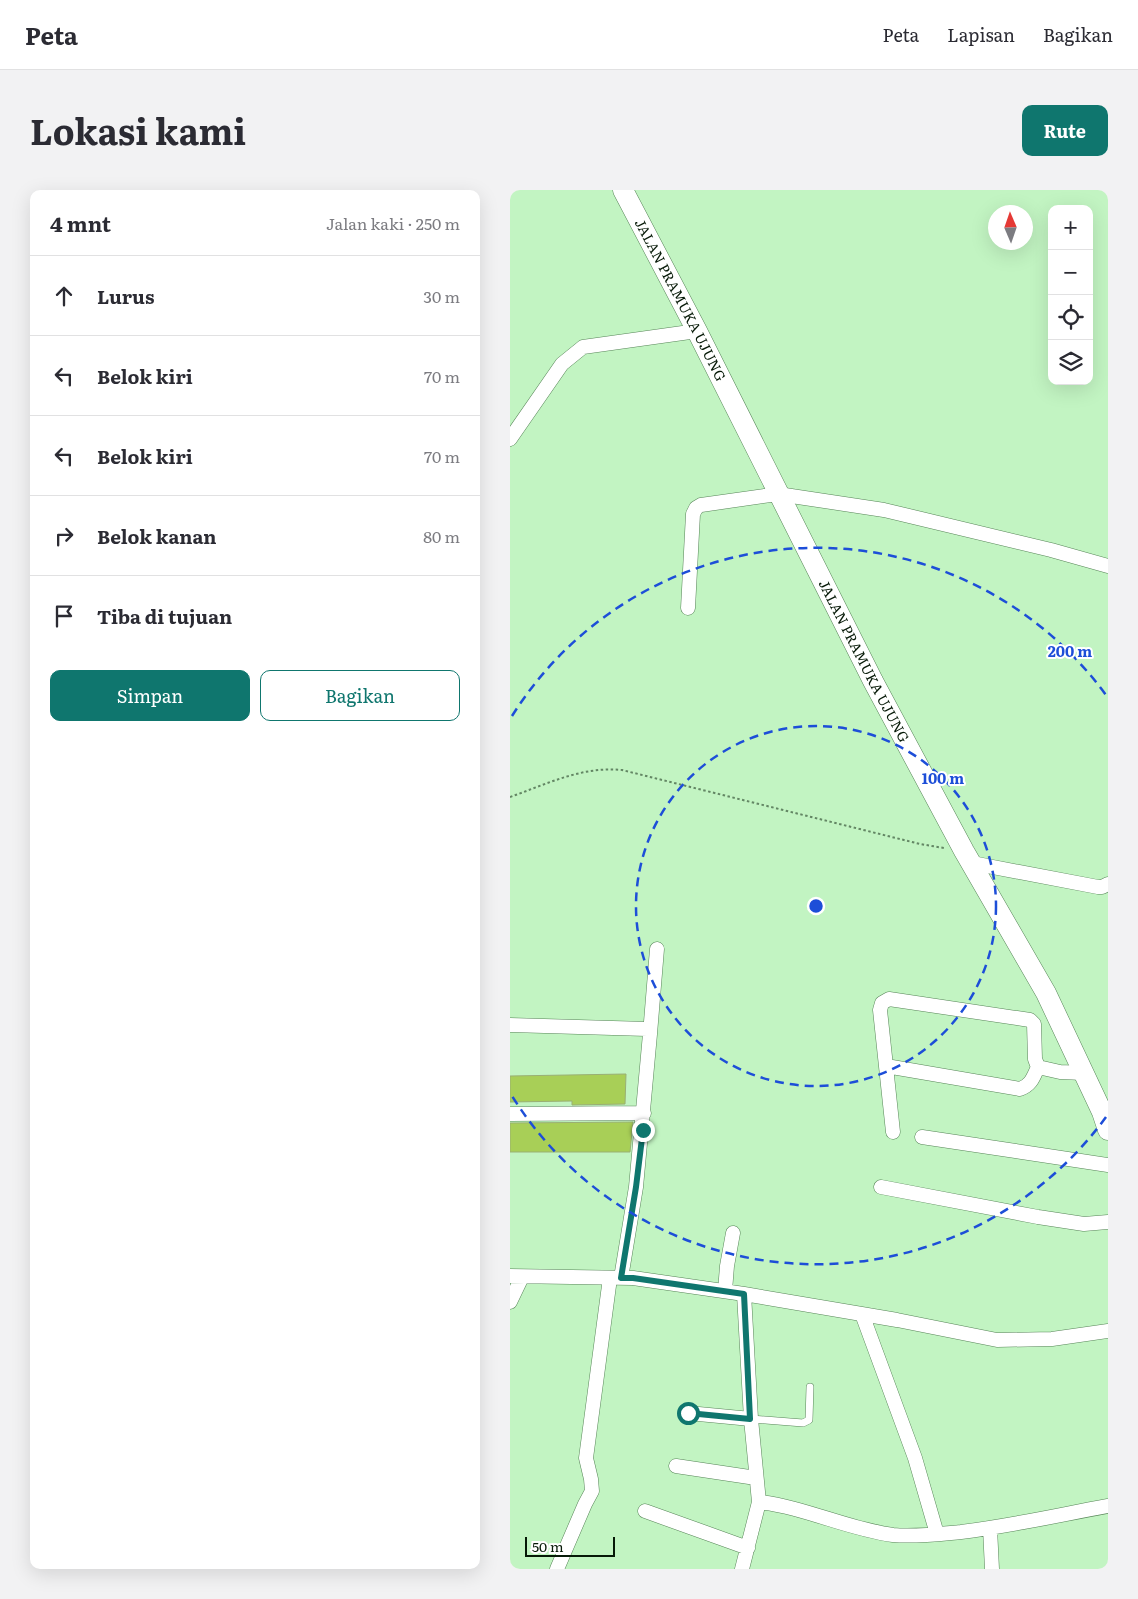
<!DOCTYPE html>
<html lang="id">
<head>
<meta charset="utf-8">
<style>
  body { margin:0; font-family:Literata,serif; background:#f2f2f3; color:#2b2b33 }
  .controls { position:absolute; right:15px; top:15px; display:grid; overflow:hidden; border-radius:10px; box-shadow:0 5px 20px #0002 }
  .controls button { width:45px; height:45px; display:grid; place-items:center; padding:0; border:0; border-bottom:1px solid #e1e1e2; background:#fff; color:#2b2b33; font:25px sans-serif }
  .compass { position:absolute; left:478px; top:15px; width:45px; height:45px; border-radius:50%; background:#fff; box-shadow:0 5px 20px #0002; rotate:358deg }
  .scale { position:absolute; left:15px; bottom:12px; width:90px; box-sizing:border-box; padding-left:5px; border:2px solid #061907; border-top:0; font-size:14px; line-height:18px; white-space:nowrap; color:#061907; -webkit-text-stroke:4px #fff; paint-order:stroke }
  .stop { position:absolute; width:15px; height:15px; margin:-11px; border:4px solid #0f766e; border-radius:50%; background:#fff }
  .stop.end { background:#0f766e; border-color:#fff; box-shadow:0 1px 5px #0008 }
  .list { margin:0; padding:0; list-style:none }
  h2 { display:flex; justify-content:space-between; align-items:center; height:65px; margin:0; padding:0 20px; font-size:21px }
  h2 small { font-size:16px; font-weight:400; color:#7c7c81 }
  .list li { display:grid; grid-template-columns:32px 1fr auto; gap:15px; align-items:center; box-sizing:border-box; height:80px; padding:0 20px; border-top:1px solid #e1e1e2 }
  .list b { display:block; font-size:19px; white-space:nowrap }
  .list em { font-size:16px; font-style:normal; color:#7c7c81 }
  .actions { display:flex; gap:10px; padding:15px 20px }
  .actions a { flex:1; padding:11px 0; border:1px solid #0f766e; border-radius:10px; text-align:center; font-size:18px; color:#0f766e }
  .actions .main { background:#0f766e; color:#fff }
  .icon { flex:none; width:28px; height:28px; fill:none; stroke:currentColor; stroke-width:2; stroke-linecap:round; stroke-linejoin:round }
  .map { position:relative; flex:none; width:598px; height:1379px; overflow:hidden; border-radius:10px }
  header { display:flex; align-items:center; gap:30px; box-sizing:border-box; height:70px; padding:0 25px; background:#fff; border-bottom:1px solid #e1e1e2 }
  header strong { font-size:24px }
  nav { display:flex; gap:28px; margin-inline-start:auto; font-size:18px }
  .intro { display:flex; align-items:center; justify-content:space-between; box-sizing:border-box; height:120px; padding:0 30px }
  h1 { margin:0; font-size:35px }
  .button { padding:12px 22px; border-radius:10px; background:#0f766e; color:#fff; font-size:18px; font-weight:700 }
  main { display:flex; gap:30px; padding:0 30px }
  aside { flex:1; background:#fff; border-radius:10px; box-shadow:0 5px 20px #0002 }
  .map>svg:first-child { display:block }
  .building { fill:#a8cf57; stroke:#99af74 }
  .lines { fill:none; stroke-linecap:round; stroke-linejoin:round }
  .lane-casing { stroke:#578558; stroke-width:8 }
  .street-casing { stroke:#578558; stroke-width:15 }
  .secondary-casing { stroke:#578558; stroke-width:21 }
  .path { stroke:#638664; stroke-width:2; stroke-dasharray:2.5 2.5; stroke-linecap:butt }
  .lane { stroke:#fff; stroke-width:7 }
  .street { stroke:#fff; stroke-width:14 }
  .secondary { stroke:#fff; stroke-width:20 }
  .route { stroke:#0f766e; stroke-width:6 }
  .ring { fill:none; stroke:#1d4ed8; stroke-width:2.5; stroke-dasharray:9 6 }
  .labels { text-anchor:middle; stroke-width:4; stroke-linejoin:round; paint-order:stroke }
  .street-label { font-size:14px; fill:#061907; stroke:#fff }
  .centre { fill:#1d4ed8; stroke:#fff; stroke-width:2.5 }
  .ring-label { font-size:15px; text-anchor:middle; font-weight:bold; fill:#1d4ed8; stroke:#fff; stroke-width:4; stroke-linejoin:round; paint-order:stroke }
</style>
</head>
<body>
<header>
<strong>Peta</strong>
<nav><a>Peta</a><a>Lapisan</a><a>Bagikan</a></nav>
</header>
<div class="intro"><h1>Lokasi kami</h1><a class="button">Rute</a></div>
<main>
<aside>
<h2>4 mnt<small>Jalan kaki · 250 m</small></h2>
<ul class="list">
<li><svg class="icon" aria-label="ahead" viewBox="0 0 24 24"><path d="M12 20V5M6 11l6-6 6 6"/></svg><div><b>Lurus</b></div><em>30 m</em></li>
<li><svg class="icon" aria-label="left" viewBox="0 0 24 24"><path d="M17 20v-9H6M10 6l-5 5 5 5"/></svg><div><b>Belok kiri</b></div><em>70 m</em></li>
<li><svg class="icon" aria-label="left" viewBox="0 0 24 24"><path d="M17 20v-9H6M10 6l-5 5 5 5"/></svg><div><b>Belok kiri</b></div><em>70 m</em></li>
<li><svg class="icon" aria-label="right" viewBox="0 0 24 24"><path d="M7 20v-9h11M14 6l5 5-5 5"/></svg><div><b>Belok kanan</b></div><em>80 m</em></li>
<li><svg class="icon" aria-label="arrive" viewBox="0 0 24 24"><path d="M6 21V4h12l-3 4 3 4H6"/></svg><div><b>Tiba di tujuan</b></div></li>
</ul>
<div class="actions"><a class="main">Simpan</a><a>Bagikan</a></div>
</aside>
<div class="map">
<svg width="598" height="1379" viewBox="0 0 598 1379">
  <rect width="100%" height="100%" fill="#c2f4c2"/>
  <path class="building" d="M116,884L115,914L62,915V911L0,912V886Z
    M123,932L120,962H0V933Z"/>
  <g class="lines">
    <defs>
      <path id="lane" d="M241,1229L293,1233L299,1230L300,1197"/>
      <path id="street" d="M0,249L52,174L73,157L187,141
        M178,418L183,324L186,318L191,315L268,304L374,320L541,360L598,376
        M462,673L588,697H592L598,694
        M0,835L137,839L140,844L126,997L111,1088
        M140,844L147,759
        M376,876L510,899C521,895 523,888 528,877
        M0,924L134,923
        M383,942L370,820L372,813L379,809L520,830L524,834L525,869L528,877L550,882L574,883
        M412,947L598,975
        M371,997L528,1027L574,1034L598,1032
        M0,1086L123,1088L234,1104L387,1130L487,1150L542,1149L598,1141
        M215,1101L217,1076L223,1043
        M234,1104L241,1229L249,1312
        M0,1112L12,1087
        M352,1124L405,1268L427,1344
        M178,1223L241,1229
        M166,1276L246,1288
        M135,1321L238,1358
        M480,1338L482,1379
        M47,1379L75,1314L82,1301L81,1289L76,1268L100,1088
        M232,1379L249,1312C295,1317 337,1339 383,1345C406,1347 429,1344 451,1342C501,1336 549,1325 598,1316"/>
      <g id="secondary">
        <path id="s1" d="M113,0L187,141L363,491L454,661L536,803L592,922L598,940"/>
      </g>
    </defs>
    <use href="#lane" class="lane-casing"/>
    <use href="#street" class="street-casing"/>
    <use href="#secondary" class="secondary-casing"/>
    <path class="path" d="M0,607C37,594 72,576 112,580L410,654L434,658"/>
    <use href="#lane" class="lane"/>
    <use href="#street" class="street"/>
    <use href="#secondary" class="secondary"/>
  </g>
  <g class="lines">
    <path class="route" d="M133,940L126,997L111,1088H123L234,1104L240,1229L178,1223"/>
  </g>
  <g class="ring">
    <circle cx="306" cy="716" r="180"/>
    <path d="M596 927A359 359 0 0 1 2 906M2 526A359 359 0 0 1 596 505"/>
  </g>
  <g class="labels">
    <g class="street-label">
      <text dy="5" stroke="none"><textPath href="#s1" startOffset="124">JALAN PRAMUKA UJUNG</textPath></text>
      <text dy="5" stroke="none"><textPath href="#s1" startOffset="529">JALAN PRAMUKA UJUNG</textPath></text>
    </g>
  </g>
  <circle cx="306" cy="716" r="8" class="centre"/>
  <g class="ring-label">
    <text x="560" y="467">200 m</text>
    <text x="433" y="594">100 m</text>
  </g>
</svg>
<div class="controls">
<button>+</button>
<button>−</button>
<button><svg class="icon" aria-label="locate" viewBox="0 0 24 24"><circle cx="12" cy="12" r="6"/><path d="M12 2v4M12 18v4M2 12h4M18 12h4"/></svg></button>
<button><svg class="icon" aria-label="layers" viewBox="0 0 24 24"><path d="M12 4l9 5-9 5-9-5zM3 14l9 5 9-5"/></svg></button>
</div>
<svg class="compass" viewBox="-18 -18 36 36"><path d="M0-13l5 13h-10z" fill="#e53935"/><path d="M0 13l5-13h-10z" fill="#7c7c81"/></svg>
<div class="scale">50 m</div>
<div class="stop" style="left:178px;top:1223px"></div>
<div class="stop end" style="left:133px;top:940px"></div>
</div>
</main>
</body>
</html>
